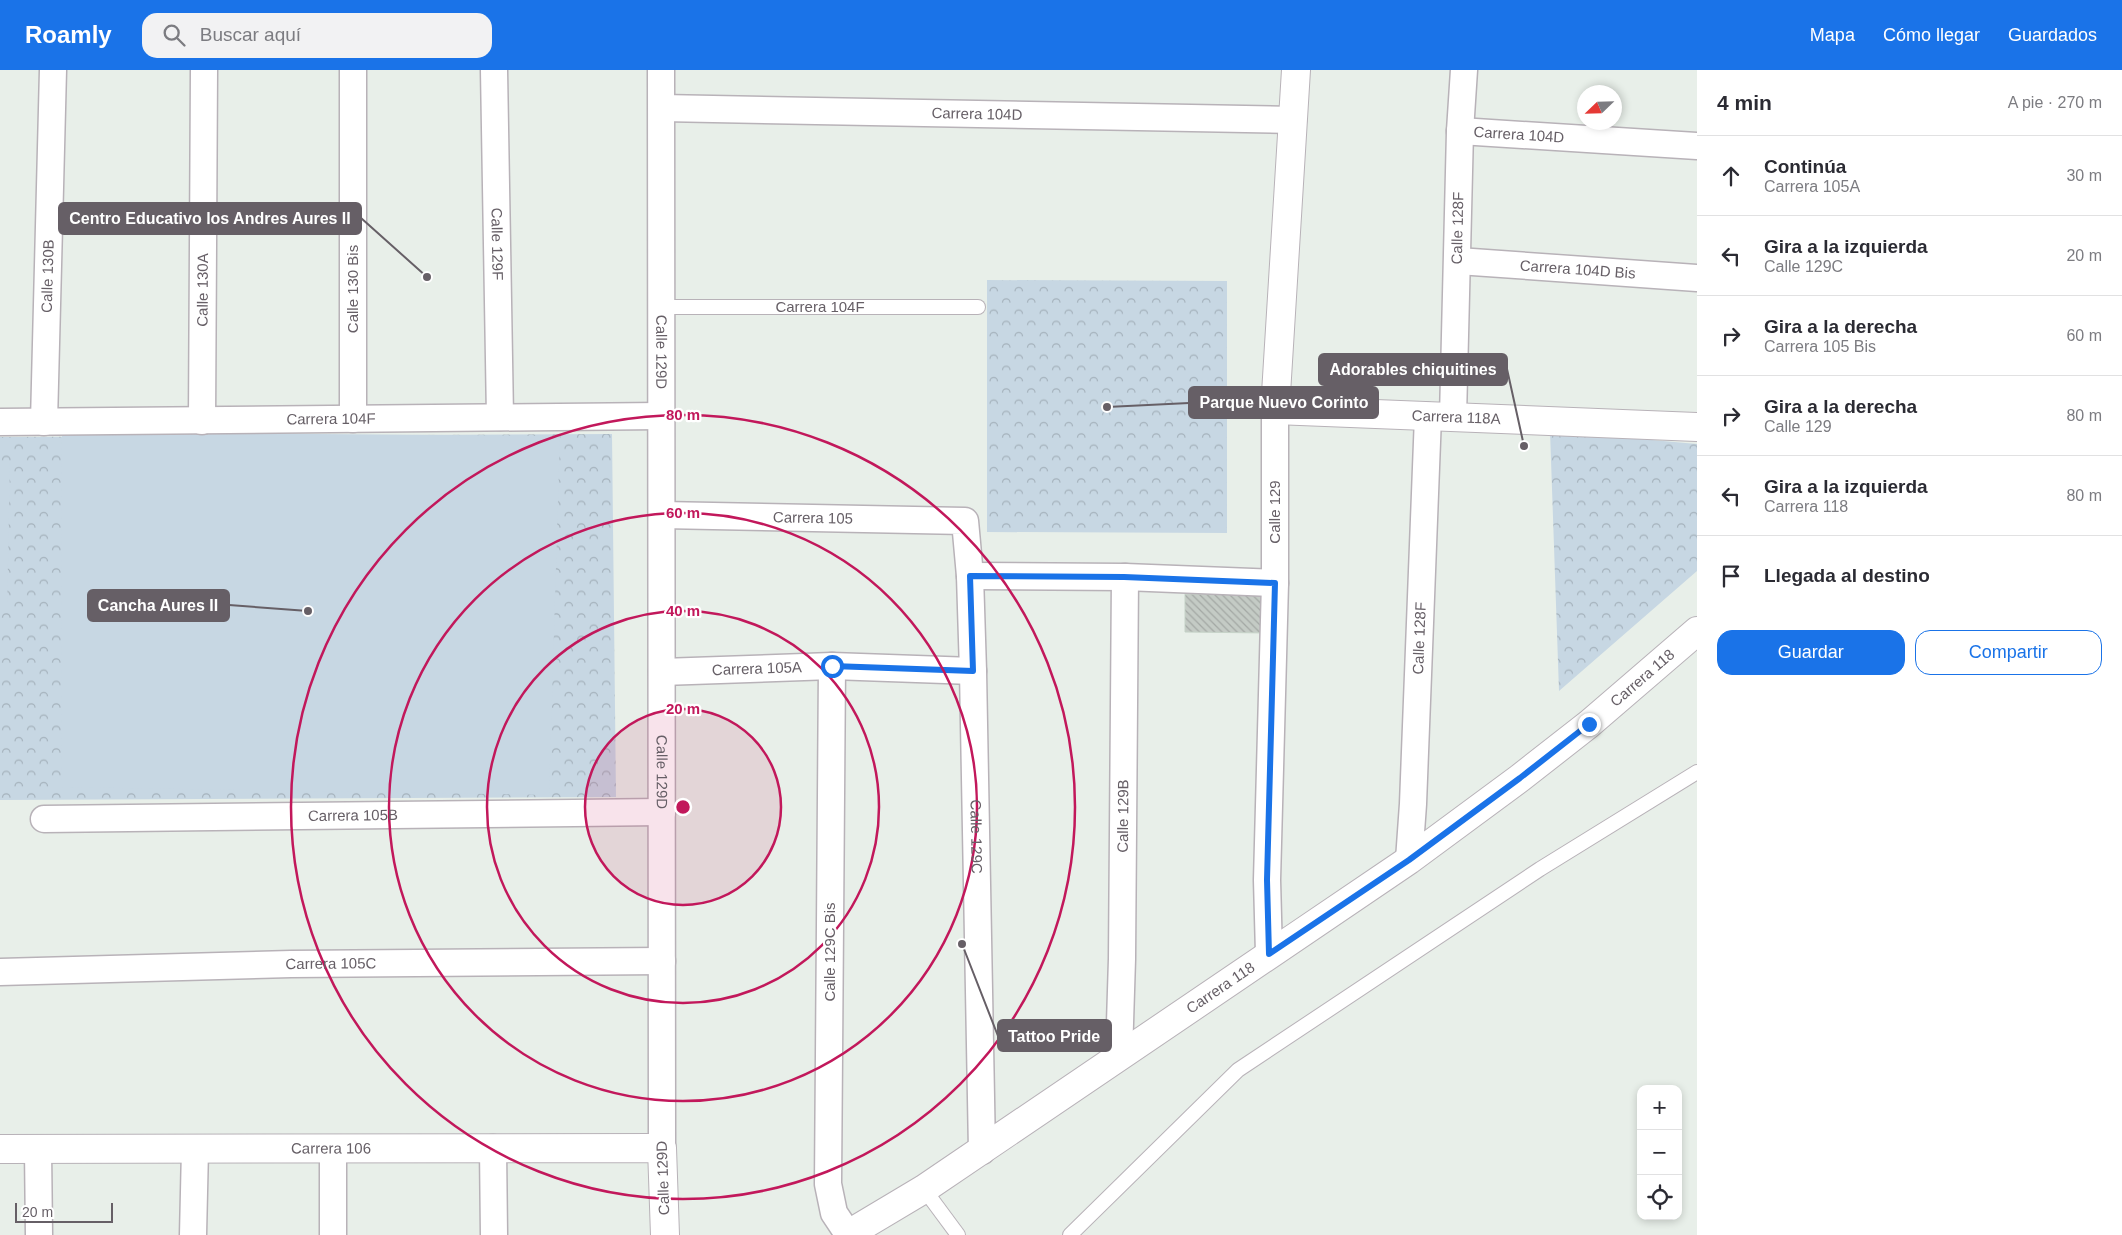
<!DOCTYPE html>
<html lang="es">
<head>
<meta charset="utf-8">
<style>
  body { margin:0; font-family:Arial,sans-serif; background:#f2f2f3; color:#2b2b33 }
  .controls { position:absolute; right:15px; bottom:15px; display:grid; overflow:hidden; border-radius:10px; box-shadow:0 2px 8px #0003 }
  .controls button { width:45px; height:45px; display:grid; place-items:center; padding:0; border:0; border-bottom:1px solid #e1e1e2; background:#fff; color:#2b2b33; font:25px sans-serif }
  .compass { position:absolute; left:1577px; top:15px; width:45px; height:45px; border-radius:50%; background:#fff; box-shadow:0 2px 8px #0003; rotate:247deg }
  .scale { position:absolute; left:15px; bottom:12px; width:98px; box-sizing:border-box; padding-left:5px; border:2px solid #665f66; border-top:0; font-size:14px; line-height:18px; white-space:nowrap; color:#665f66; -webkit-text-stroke:4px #fff; paint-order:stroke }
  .stop { position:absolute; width:15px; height:15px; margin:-11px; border:4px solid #1a73e8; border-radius:50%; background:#fff }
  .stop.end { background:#1a73e8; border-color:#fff; box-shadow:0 1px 5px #0008 }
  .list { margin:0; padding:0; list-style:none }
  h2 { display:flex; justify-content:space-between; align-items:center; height:65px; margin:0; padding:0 20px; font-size:21px }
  h2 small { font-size:16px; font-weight:400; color:#7c7c81 }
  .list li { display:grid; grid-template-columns:32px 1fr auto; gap:15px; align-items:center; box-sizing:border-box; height:80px; padding:0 20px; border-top:1px solid #e1e1e2 }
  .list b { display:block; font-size:19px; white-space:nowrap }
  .list p { margin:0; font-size:16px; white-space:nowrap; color:#7c7c81 }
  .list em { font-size:16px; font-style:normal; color:#7c7c81 }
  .actions { display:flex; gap:10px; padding:15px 20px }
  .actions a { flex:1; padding:11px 0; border:1px solid #1a73e8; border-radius:15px; text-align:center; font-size:18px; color:#1a73e8 }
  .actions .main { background:#1a73e8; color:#fff }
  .icon { flex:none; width:28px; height:28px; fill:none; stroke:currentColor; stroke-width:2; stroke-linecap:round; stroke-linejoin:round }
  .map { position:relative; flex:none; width:1697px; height:1165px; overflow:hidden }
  header { display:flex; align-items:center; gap:30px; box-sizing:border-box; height:70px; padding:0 25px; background:#1a73e8; color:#fff }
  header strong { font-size:24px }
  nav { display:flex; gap:28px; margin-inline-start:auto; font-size:18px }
  .search { width:350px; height:45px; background:#f2f2f3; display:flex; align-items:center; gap:12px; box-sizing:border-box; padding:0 18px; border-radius:15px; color:#7c7c81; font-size:19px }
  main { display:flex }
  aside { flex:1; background:#fff }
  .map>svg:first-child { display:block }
  .park { fill:url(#park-crowns) }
  .pitch { fill:#c7d7e3 }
  .building { fill:url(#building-back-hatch); stroke:#c6d3c8 }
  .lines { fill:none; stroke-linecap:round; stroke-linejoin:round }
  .service-casing { stroke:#b8b2b8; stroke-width:16 }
  .minor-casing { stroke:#b8b2b8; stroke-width:29 }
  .tertiary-casing { stroke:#b8b2b8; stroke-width:30 }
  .service { stroke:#fff; stroke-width:14 }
  .minor { stroke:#fff; stroke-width:26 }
  .tertiary { stroke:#fff; stroke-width:28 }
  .route { stroke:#1a73e8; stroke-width:6 }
  .ring { fill:none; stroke:#c2185b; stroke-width:2.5 }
  .labels { text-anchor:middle; stroke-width:4.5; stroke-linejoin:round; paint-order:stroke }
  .street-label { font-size:15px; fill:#665f66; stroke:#fff }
  .centre { fill:#c2185b; stroke:#fff; stroke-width:2.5 }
  .ring-label { font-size:15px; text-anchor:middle; font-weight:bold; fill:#c2185b; stroke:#fff; stroke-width:4.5; stroke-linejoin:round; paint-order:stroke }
  .leader { fill:none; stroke:#665f66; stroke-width:2 }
  .callout-dot { fill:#665f66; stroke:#fff; stroke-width:2 }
  .callout { fill:#665f66; stroke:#665f66; stroke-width:2 }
  .callout-label { font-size:16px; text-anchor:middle; font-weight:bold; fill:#fff }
</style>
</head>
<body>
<header>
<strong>Roamly</strong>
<div class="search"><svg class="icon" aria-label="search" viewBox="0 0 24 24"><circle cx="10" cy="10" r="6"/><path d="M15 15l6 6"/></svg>Buscar aquí</div>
<nav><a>Mapa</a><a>Cómo llegar</a><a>Guardados</a></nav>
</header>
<main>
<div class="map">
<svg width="1697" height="1165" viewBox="0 0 1697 1165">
  <defs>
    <pattern id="park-crowns" width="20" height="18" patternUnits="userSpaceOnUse" patternTransform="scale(1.25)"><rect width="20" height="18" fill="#c7d7e3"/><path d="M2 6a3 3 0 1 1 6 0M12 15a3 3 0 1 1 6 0" fill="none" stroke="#a5b2bc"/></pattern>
    <pattern id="building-back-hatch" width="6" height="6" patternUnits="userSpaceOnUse" patternTransform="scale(1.25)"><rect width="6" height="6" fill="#c4cbc5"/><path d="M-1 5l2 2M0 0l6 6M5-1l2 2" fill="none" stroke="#a3a8a4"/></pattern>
  </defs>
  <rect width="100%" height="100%" fill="#e8efe9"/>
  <path class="park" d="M987,210L1227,211V463L987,462Z
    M1550,361L1697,374V501L1559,621Z
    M612,364L616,727L0,730V367Z"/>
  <path class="pitch" d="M62,362L560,366L549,725L61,717Z
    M0,391H10L7,543L0,542Z"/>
  <path class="building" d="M1185,524L1269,525V563L1185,562Z"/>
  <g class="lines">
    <defs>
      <g id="service">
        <path id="s1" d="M661,237H978"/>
        <path d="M924,1119L958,1165"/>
        <path d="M1070,1165L1238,1000L1540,799L1697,702"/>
      </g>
      <g id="minor">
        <path d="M353,0V349"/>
        <path id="s2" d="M494,0L500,347"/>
        <path id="s3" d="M661,0L662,1078"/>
        <path id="s4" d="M662,38L1293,50"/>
        <path id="s5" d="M1460,61L1697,76"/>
        <path id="s6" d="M1458,191L1697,208"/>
        <path id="s7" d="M1453,347L1460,61L1464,0"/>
        <path id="s8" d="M202,351L204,0"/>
        <path id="s9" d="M0,352L661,346"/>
        <path id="s10" d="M44,352L53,0"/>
        <path id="s11" d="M662,445L965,451L970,506L973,601L982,1081"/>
        <path d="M970,506L1125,507L1275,513"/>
        <path d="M832,596L828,1114L834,1143L848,1164"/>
        <path id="s12" d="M662,602L832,596L973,601"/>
        <path id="s13" d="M44,749L662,742"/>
        <path id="s14" d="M1409,790L1413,734L1428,346"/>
        <path d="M1269,884L1267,810L1275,513V340"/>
        <path id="s15" d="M0,902L291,894L662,891"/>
        <path id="s16" d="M1119,985L1122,889L1125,507"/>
        <path d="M493,1078L494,1165"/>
        <path d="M38,1079L39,1165"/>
        <path d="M193,1165L195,1079"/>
        <path d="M333,1165V1079"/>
      </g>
      <g id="tertiary">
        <path id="s17" d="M1296,0L1275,340L1697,357"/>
        <path id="s18" d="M0,1079L662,1078L665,1165"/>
        <path id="s19" d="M847,1165L924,1119L1409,790L1520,708L1589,654L1697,561"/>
      </g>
    </defs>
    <use href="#service" class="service-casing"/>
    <use href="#minor" class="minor-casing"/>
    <use href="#tertiary" class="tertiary-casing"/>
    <use href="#service" class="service"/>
    <use href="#minor" class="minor"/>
    <use href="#tertiary" class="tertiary"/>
  </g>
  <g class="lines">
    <path class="route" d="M832,596L973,601L970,506L1124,507L1275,513L1267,810L1269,884L1409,790L1520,708L1589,654"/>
  </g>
  <circle cx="683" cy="737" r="98" fill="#c2185b" fill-opacity=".12"/>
  <g class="ring">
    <circle cx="683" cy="737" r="98"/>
    <circle cx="683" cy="737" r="196"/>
    <circle cx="683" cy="737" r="294"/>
    <circle cx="683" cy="737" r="392"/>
  </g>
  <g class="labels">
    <g class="street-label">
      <text dy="5" stroke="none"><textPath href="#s4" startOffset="315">Carrera 104D</textPath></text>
      <text dy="5" stroke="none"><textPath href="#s5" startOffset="59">Carrera 104D</textPath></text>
      <text dy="5" stroke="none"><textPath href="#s7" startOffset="189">Calle 128F</textPath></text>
      <text dy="5" stroke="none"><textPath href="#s2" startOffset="174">Calle 129F</textPath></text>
      <text dy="5" stroke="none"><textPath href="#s6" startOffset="120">Carrera 104D Bis</textPath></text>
      <text dy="5" stroke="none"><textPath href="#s10" startOffset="146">Calle 130B</textPath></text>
      <text transform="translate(353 219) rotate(-90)" y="5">Calle 130 Bis</text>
      <text dy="5" stroke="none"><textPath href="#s8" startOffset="131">Calle 130A</textPath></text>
      <text dy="5" stroke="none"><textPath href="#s1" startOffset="159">Carrera 104F</textPath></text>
      <text dy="5" stroke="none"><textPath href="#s3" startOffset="282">Calle 129D</textPath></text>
      <text dy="5" stroke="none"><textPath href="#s17" startOffset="522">Carrera 118A</textPath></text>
      <text dy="5" stroke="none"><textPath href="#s9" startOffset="331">Carrera 104F</textPath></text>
      <text transform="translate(1275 442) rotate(-90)" y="5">Calle 129</text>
      <text dy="5" stroke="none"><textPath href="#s11" startOffset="151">Carrera 105</textPath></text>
      <text dy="5" stroke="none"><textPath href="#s14" startOffset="222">Calle 128F</textPath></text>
      <text dy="5" stroke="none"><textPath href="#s12" startOffset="95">Carrera 105A</textPath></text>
      <text dy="5" stroke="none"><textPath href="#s19" startOffset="972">Carrera 118</textPath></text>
      <text dy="5" stroke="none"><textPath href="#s3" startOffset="702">Calle 129D</textPath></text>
      <text dy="5" stroke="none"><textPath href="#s13" startOffset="309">Carrera 105B</textPath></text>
      <text dy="5" stroke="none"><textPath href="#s16" startOffset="239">Calle 129B</textPath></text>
      <text dy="5" stroke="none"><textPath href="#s11" startOffset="619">Calle 129C</textPath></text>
      <text transform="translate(830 882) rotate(-90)" y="5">Calle 129C Bis</text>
      <text dy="5" stroke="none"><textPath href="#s15" startOffset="331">Carrera 105C</textPath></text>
      <text dy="5" stroke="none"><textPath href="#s19" startOffset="448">Carrera 118</textPath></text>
      <text dy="5" stroke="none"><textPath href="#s18" startOffset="331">Carrera 106</textPath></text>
      <text transform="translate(663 1108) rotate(-92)" y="5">Calle 129D</text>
    </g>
  </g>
  <circle cx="683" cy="737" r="8" class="centre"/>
  <g class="ring-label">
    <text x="683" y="350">80 m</text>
    <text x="683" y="448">60 m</text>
    <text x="683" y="546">40 m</text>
    <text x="683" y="644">20 m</text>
  </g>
  <path class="leader" d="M427 207L361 148M1524 376L1507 299M1107 337L1189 333M308 541L229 535M962 874L998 966"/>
  <g class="callout-dot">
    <circle cx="427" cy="207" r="5"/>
    <circle cx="1524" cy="376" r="5"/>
    <circle cx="1107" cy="337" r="5"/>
    <circle cx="308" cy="541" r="5"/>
    <circle cx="962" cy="874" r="5"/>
  </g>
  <g class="callout">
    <rect x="59" y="133" width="302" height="31" rx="5"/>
    <rect x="1319" y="284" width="188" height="31" rx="5"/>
    <rect x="1189" y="317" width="189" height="31" rx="5"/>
    <rect x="88" y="520" width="141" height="31" rx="5"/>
    <rect x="998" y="950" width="113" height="31" rx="5"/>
  </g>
  <g class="callout-label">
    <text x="210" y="154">Centro Educativo los Andres Aures II</text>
    <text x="1413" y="305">Adorables chiquitines</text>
    <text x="1284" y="338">Parque Nuevo Corinto</text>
    <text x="158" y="541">Cancha Aures II</text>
    <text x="1054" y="972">Tattoo Pride</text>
  </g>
</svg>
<div class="controls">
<button>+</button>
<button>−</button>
<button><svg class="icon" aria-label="locate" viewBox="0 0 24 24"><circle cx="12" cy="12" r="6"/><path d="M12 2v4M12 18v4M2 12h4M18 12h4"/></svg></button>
</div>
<svg class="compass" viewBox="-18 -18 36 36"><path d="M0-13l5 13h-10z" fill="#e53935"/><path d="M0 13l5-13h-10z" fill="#7c7c81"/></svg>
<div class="scale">20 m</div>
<div class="stop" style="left:832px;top:596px"></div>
<div class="stop end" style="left:1589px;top:654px"></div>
</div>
<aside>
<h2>4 min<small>A pie · 270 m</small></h2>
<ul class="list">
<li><svg class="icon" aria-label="ahead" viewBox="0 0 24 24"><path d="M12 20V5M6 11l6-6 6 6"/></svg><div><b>Continúa</b><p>Carrera 105A</p></div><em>30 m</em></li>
<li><svg class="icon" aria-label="left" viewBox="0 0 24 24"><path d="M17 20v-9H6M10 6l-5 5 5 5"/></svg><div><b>Gira a la izquierda</b><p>Calle 129C</p></div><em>20 m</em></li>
<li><svg class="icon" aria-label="right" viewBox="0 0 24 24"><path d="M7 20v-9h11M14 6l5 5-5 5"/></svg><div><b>Gira a la derecha</b><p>Carrera 105 Bis</p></div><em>60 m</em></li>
<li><svg class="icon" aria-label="right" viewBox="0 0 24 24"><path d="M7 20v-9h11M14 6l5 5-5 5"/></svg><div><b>Gira a la derecha</b><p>Calle 129</p></div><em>80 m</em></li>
<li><svg class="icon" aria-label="left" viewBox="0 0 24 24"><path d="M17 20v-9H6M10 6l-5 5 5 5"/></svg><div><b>Gira a la izquierda</b><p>Carrera 118</p></div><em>80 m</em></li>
<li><svg class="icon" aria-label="arrive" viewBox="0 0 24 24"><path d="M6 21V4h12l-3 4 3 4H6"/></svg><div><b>Llegada al destino</b></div></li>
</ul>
<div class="actions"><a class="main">Guardar</a><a>Compartir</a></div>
</aside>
</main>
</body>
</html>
